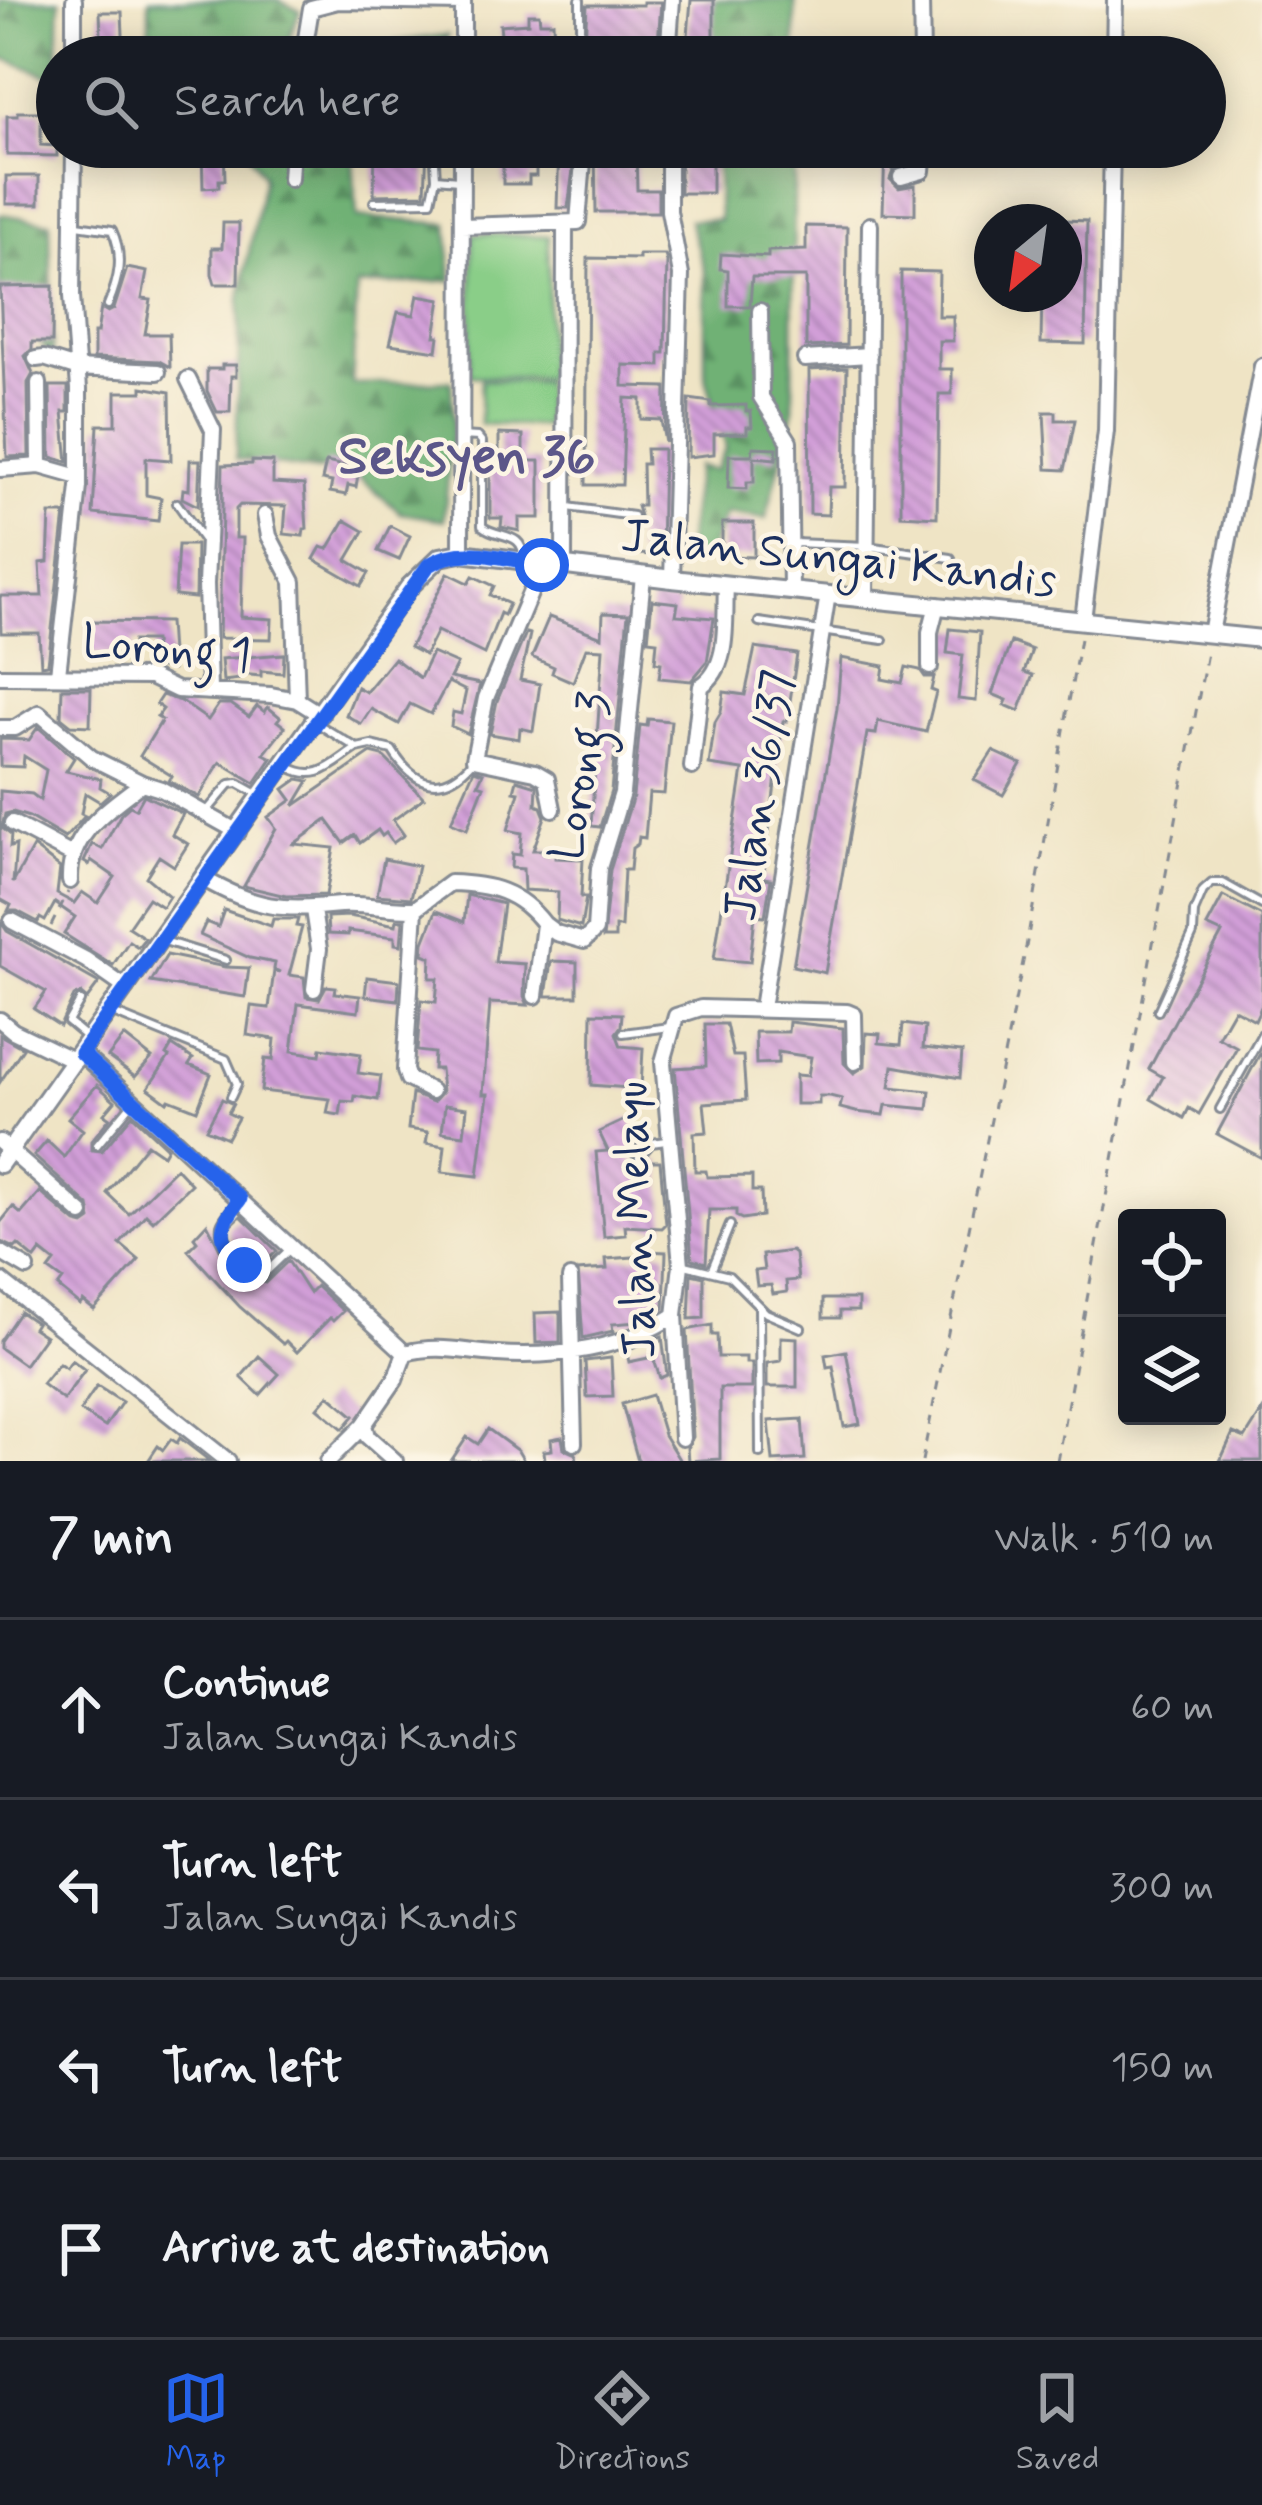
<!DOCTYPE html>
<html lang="en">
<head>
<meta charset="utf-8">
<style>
  body { margin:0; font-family:Mynerve,sans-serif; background:#20242c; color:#f1f3f6 }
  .controls { position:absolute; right:36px; bottom:36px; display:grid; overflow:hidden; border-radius:12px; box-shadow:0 6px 30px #0003 }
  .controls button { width:108px; height:108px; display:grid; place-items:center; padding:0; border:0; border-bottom:3px solid #363941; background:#171b24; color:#f1f3f6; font:60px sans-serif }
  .compass { position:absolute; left:974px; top:204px; width:108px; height:108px; border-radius:50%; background:#171b24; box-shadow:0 6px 30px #0003; rotate:209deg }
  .stop { position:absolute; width:36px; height:36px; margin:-27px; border:9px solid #2563eb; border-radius:50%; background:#fff }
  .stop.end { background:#2563eb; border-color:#fff; box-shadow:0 3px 12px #0008 }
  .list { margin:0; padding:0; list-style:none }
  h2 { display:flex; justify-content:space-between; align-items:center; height:156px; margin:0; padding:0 48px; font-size:51px }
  h2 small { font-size:39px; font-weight:400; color:#9ea1a6 }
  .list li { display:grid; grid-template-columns:78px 1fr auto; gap:36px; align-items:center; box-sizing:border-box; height:180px; padding:0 48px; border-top:3px solid #363941 }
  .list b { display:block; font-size:45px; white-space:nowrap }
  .list p { margin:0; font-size:39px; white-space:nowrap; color:#9ea1a6 }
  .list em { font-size:39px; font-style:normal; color:#9ea1a6 }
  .icon { flex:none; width:66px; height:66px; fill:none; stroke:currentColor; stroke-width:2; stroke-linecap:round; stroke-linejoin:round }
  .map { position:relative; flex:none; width:1262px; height:1461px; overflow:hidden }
  .search { position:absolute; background:#171b24; box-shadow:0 6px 30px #0003; left:36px; right:36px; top:36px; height:132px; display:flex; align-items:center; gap:30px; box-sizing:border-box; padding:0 42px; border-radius:66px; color:#9ea1a6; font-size:45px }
  .sheet { height:876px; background:#171b24 }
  nav { display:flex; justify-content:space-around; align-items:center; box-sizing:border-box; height:168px; border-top:3px solid #363941; background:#171b24; font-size:33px; color:#9ea1a6 }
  nav a { display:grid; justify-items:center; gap:6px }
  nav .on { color:#2563eb }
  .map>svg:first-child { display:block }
  .forest { fill:url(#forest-firs); stroke:#457069; stroke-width:3 }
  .park { fill:#8ace88; stroke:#527e73; stroke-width:3 }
  .building { fill:url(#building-back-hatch); fill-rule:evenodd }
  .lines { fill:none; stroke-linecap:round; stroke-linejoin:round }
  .service-casing { stroke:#858a92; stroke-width:12 }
  .minor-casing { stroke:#858a92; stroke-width:20 }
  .tertiary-casing { stroke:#858a92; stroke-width:22 }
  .path { stroke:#858a92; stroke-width:3; stroke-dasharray:9 9; stroke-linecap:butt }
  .service { stroke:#fff; stroke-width:6 }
  .minor { stroke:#fff; stroke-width:14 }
  .tertiary { stroke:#fff; stroke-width:16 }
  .route { stroke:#2563eb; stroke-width:15 }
  .labels { text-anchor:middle; stroke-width:9; stroke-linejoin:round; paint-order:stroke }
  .street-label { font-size:48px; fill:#1b2f5e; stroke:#fcf5e5 }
  .quarter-label { font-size:54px; font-weight:bold; fill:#5b5689; stroke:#fcf5e5 }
</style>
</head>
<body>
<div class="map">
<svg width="1262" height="1461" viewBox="0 0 1262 1461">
  <defs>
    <pattern id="forest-firs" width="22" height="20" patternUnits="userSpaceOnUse" patternTransform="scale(3)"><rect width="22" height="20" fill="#6fb174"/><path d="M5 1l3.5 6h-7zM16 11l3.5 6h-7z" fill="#5a9062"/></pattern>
    <pattern id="building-back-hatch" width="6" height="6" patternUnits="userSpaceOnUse" patternTransform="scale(3)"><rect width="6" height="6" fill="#d29fd8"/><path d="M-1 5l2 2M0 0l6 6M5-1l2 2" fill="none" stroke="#aa82b2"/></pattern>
  </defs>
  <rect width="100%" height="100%" fill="#fcf5e5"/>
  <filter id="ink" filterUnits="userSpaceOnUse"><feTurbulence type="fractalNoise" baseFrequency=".00833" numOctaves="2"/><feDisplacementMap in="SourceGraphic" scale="24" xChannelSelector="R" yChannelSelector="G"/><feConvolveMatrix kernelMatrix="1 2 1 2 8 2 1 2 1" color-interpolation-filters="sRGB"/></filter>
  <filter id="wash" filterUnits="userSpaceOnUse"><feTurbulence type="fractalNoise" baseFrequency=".004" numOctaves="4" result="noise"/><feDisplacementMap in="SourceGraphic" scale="48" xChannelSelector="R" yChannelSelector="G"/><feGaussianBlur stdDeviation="2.7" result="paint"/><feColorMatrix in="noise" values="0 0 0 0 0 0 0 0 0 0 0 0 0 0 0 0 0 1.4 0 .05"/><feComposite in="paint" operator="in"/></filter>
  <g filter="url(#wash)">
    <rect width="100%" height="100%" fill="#efe4c5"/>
    <path class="forest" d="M0,0H60L57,79L0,57Z
      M149,0H278L300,11L287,44L292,57H149Z
      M708,0H795V57H711Z
      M447,35L446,57H293L310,52Z
      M244,147H340L352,150L357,217L448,224L452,280L357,286L352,384L451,381L453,423L444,520L401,513L342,463L318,471L236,459L240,297L264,177Z
      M716,147H794L793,412L766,519L726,513L706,558L684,563L697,466L715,470L726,447L705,374V272L689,220H719Z
      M0,214L50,222L53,359L0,291Z"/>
    <path class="park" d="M473,234L549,236L547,378L470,376Z
      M481,380L545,382V426L480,424Z"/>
    <g id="blocks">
      <path class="building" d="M691,0H714V55H695V46L687,47Z
        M643,2H661L657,57H638V44L585,43L587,5H643Z
        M100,12H122L124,57H102Z
        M528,14H539L540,22H553L554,44L502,43L500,25L528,23Z
        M238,46L293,47L292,57H238Z
        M18,112H41V145L57,146V156L7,155V116H18Z
        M202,147H224L225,180H219V187L203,188Z
        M375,147H427L425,194L374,195Z
        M559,147H576L568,208H557Z
        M595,147H636L637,190H658V212H596Z
        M885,147H913L911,162L894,168L890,179L899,188L915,185V214L883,213Z
        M503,159H536V176H529V184H503Z
        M680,163H712V193H680Z
        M6,176H39V204H6Z
        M1064,220L1087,221L1085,344L1041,343L1042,294H1064Z
        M223,223H239L238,284H215L212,274V248H222Z
        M806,226L847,227L846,345L806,347V277H752L750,306H728V270L720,269L721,254L768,257V251L806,250Z
        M639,255H665L667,262L665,353H660V366L623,365V386L666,387L665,443L661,420L641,419V399L625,398L622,485H586L588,258L639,259Z
        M127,268L147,272L142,299L151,300L145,334H169L170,367L159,361L94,358V333H97L101,308L108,312L114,309Z
        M901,271L939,272L938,316H953V341H939V369H952V394H939L937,517L901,515Z
        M53,286L52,342H32V349L25,356L33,374L28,383L29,456L7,457L0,287Z
        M418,295L441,299L435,336H439L437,351L390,344L398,312L414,315Z
        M222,365H236V376H231L230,412H217L207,391V369H222Z
        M847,368L845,487H829L828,515L810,514L809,370Z
        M50,386H68V412H63L68,462L51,457Z
        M142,387L170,392L171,460L146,458V495L161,498L158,521L93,514L98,425H116V392H142Z
        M689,399L711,402V406L746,405V411H751L752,427H747V433L714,434V454L688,457Z
        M1044,412H1056V420H1075L1065,470L1047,469Z
        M499,434L523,435V461H540V518H519V531L501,527L502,518H490V461H499Z
        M753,447L777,448L776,459L754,457V482H747V489L728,488L729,455H752Z
        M646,449H663L661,555L636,554L640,516L637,506H643L642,464H647Z
        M190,460H200L198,506L182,498L183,489L189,490Z
        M252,461L273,462V483L304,485L307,529H304L303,536L284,534L286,506L240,505L236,509V538H243L241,617L272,619L271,639L219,638L223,465L252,464Z
        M326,462L359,469L356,487L348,485L346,495L330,492L332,482L322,480Z
        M50,514H65L48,664L41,665L39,633H1L0,596H42L40,563L48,562Z
        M345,520L364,531L347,560L369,573L361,586L314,559L321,547L328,549Z
        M722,523H754V557L722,556Z
        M390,526L410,536L399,560L378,551Z
        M178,545H196L195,598L175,596Z
        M448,573L469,583L473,576L494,586L490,595L509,604L504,615L500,613L484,654L437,631L425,655L410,647Z
        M652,600L678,603L676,615L714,618L707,662L691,681L659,678L661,663L655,662L657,641L648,640Z
        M603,613L628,614L611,791L600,827L591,826L603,649L586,648L573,682L552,673L554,667L532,657L549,617L602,637Z
        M88,621L169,622L172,670L156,667L154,641H133L132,654H88Z
        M950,629L980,632L976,701L958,699L963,655L947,653Z
        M526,633L530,634L520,680L540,684L533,731L520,728L519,739L490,734L497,701Z
        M1011,642L1032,650L1024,672L1033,675L1019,711L1005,705L1007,700L992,694Z
        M755,648L797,654L787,721H783L763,878L771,879L765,916L755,915L750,962L714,959L743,770L709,765L715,722L721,712L724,692L745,695Z
        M432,653L457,664L450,678L480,684L468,734L451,726L453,712L461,714L466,691L448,682L431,714L410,704L399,724L371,709L361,724L346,715L357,687L366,692L394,658L420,678Z
        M284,654L283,673L261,671V676L240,674V679L223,681L221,659Z
        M841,658L884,666L882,679L902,683L906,667L920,670L925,677H934L931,690L936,692L926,732L878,721L876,734L867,733L825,973L793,966L837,708Z
        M62,688H91L90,726L71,725L61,717Z
        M162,695L181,701L208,720L219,704H231L249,717L257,706L265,712L268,707L280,717L277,721L285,727L264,754L272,758L255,783L220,762L199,797L169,781L172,776L140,756L162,720L157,717L163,709L156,704Z
        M648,719L671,721L664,794L649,793L645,838L639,837L638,844L632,848L630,870H624L621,927H615V938H603L610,870L633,796L640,725L647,726Z
        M38,727L74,758L66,771L101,779L100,787L110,793L100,802L85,793L81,814L85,816L65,838L29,817L13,812L5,814L2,828L11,835L10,847L16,845L13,883L33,847L60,868L57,894L74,903L82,892L98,903L115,877L91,860L89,865L84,862L92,844L102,849L121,814L130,806L136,809L144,795L183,814L172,834L188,844L174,866L159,856L146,877L169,896L162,907L148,898L128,927L145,938L138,947L129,941L113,965L64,934L75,917L55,903L45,921L40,918L38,922L17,911H8L11,905L0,899V791L32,794L40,800L46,770L24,756L23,767L0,766V739L29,740Z
        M993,751L1021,764L1003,795L974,780Z
        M371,753L383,756L424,798L393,820L404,835L393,843L386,833L382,836L378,830L360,843L355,835L344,843L327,820L294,844L334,848L326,895L286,896L244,886L276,828L268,817L292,800L284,789L298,779L309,781L294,806Z
        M474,770L483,773L478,784L484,786L467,829L451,822Z
        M517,780L537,786L536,805L541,807L545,817L533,850H546L555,854V858L583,859L581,897H586L581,927L557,920L558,892L524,890L523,869L511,868L512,854L520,855L522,833L508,830L519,792L514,791Z
        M384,859L418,866L411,898L377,895Z
        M467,895L503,904L495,962L525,964L524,996L528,1005L490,1003L483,1094H488L478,1176L442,1172L445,1146L426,1143L428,1132L408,1129L412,1094L433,1102L442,1092L440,1069H433L434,1053L417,1051L421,1000L436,1002L438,978H430L431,957L423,954L424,942L436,911L464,922ZM445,1105L467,1108L464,1135L442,1132Z
        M1223,896L1262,916V1005L1255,1020L1234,1009L1218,1037L1237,1047L1199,1114L1189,1108L1184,1118L1151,1099L1163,1077L1149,1069L1222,933L1207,926Z
        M224,910L271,926L273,919H298L296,926L302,927L289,975L304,977L306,997L319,999L326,986L336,987L335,993L360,996L358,1012L298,1004L292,1051L320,1055L321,1048L361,1054L358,1073L381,1076L378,1100L355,1096L354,1102L342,1101L340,1115L327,1113L330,1099L261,1091L265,1059L273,1060L275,1039L247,1035L251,1006L269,1008L274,971L280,972L274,969L275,963L250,958L200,935L206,922L218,927Z
        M349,916L396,925L397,920H403L401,945L395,944V937L348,931V935L328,934L327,917Z
        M1,922L7,931L99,983L87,999L81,994L74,996L60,1026L34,1009L46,992L0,966Z
        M167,955L225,967L249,968L245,997L151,982Z
        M551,961L577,962V996H546Z
        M367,977L399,981L398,1000L365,996Z
        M592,1013L622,1014L621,1026L616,1033L621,1046L643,1048L641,1089L591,1085Z
        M789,1022L843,1028L844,1063L854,1073L865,1066L866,1033L880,1034L879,1043L901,1045L903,1024L925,1027L923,1048L962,1052L960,1078L893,1066L890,1087L930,1091L928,1109L886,1105L884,1115L856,1112L840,1108L842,1099L830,1096H819V1104H796V1075L808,1076L811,1057L778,1052V1063L756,1064L755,1032H788Z
        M705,1024H726L733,1056H743L746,1100L704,1103L707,1132L694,1133L695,1171H706L707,1177L752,1176V1191H761L762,1216L742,1219L736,1216V1210H709L706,1263L692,1259L675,1068L706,1066Z
        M0,1035L23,1048L0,1082Z
        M124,1036L152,1058L135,1077L108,1057Z
        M172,1045L193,1059L189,1065L211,1074L197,1110L169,1099L167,1102L148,1088L169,1057L166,1055Z
        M1262,1050V1158L1217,1134Z
        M97,1085L115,1101L104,1114L110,1118L91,1141V1150L102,1151L132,1115L167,1148L163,1155L147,1144L107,1193L129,1214L176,1168L191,1184L153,1221L146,1214L120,1244L139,1260L94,1310L83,1301L80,1305L58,1287L63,1280L49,1270L55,1262L41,1251L35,1259L18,1245L15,1248L0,1241V1223L13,1207L21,1214L40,1192L76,1223L84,1225L91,1220L89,1206L34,1156L47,1141L64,1157L83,1130L68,1118Z
        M222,1099L233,1104L228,1113L238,1118L227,1138L206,1129Z
        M629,1118L635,1130L637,1148L632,1157L635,1177L646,1176L647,1161H660L666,1224L662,1228L625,1226L626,1235L604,1237L596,1152L608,1151L599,1132Z
        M241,1216L277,1251L260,1267L246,1258L230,1237L228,1228Z
        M207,1223L222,1253L244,1275L265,1283L288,1261L309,1293L316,1286L343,1311L333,1321L330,1318L297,1352L286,1341L283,1344L240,1307L188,1250L197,1241L194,1237Z
        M647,1251L666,1252L664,1308L637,1322L612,1324L613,1331L583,1338L578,1271L607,1269L606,1259L647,1256Z
        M791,1251L795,1254L798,1280L786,1281L787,1292L773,1294L771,1285L757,1286L755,1271L764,1270L762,1255Z
        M691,1274L704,1277V1318L689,1319Z
        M823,1299H858V1311H840V1318H823Z
        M20,1312L36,1323L33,1328L45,1336L24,1365L0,1348V1341Z
        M560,1312V1342L536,1343L535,1313Z
        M712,1325V1335H717L718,1357H746V1363H752V1388H720V1459L688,1461L687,1448L693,1437L687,1330Z
        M662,1336L667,1375L660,1378L653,1357L629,1362L626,1350Z
        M781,1337L797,1338V1387H767V1363L781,1361Z
        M846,1351L860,1424L844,1427L833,1366L827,1367L825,1355Z
        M259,1356L279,1374L260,1395L241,1377Z
        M611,1358L613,1396L587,1397L585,1361Z
        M72,1360L85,1370L63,1400L42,1384L59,1363L66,1368Z
        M97,1386L122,1402L105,1427L80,1411Z
        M329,1395L354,1416L343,1429L318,1408Z
        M652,1395L664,1435L680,1461H638L622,1404Z
        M1262,1411V1461H1220L1233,1433L1245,1438Z
        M802,1419L805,1459L773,1461L769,1421Z
        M488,1429L518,1451L524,1461H451L467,1437L478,1444Z
        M562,1437L564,1449L576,1454L577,1461H545L544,1451L552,1450L551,1439Z
        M180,1438L210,1461H148L158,1446L163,1450L171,1439L177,1443Z"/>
    </g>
  </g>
  <g filter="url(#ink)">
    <use href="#blocks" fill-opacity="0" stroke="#858a92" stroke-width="3"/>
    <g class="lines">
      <defs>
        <path id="service" d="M497,57L572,50L580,37V0
          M434,147L436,178
          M374,202L431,201L436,178L458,180
          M77,225L112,230C124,256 119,279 108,305
          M461,436L478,437L482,442V526C498,539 524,531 523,558
          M177,503L204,541
          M568,507L633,516
          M794,543L867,546L951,558
          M759,622L883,640
          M357,748L371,745L392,750C414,786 442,796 472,762
          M289,767C318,783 332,764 357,748L318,724
          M207,811L230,784L238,783L256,793
          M161,940L226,960
          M80,1001L68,1022L87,1038
          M1158,1011L1193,934L1194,912L1203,891L1212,883H1223L1262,905
          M113,1013L226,1059L237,1084L231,1097
          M623,1033L670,1027
          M1220,1109L1262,1034
          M97,1145L133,1102
          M640,1172L639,1157L651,1143L666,1141
          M238,1201C233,1208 223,1217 221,1225C217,1244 246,1272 262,1276L289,1250
          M685,1265L729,1276L766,1313L801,1328
          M712,1269L730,1225
          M759,1307L760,1453"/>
        <path id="minor" d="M463,0V57
          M921,0L922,57
          M74,57V0
          M303,57L311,8L338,1L463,3
          M490,57H494
          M668,57L672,0
          M1114,57L1115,0
          M669,147V211L681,275L672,579
          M901,177L922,171L924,147
          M290,179L292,147
          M462,226L578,222L583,161
          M760,311L761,397L789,441L791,591
          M36,359L44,358L76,368L158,372
          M805,359L869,355
          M188,379L213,430L206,584L209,690
          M39,383L40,466L79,477
          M0,469L40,466
          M265,515L269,536L293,582L297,700
          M461,553L462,147
          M542,565L486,698L474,759L535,772L547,779L553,809
          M564,567L565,224
          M866,597L870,225
          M1083,620L1106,431L1112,147
          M1211,633L1262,366
          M930,667V632L937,605
          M58,674L79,487V389L72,296L74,147
          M0,676L150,677L177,690L271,695L297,700L321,715
          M0,728H15L39,713L92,758L142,783
          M692,767L701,686C731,667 724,619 726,585
          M12,823L72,855
          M204,879C256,909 283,911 340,905C364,903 391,910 415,909L450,883C490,884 519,891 544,924L535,996
          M70,881C68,833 109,809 142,783L161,789L238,832
          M415,909L405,1070L408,1079L431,1091
          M313,910L319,949L314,989
          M12,921L86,960L126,988
          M544,924L556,933L584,941L595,930L599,868L622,793L643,576
          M762,1008L828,594
          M0,1020L13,1031L75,1061
          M81,1053L405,1353L395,1380L364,1425L367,1436L395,1461
          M0,1142L82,1214
          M0,1252L27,1268
          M570,1278L574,1443
          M0,1280L228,1461
          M405,1353C438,1344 463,1352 497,1354C558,1358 623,1349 675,1315
          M682,1438L675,1315L681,1265L663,1062L676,1016L701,1008L847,1012L854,1015L855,1062
          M328,1461L364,1425"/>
        <path id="tertiary" d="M0,1164L409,587L440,557L461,553L672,579L1262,639"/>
      </defs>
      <use href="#service" class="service-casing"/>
      <use href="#minor" class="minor-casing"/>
      <use href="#tertiary" class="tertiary-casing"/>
      <path class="path" d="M51,926L68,892
        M922,1461L1026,947L1081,633
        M1057,1461L1208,647"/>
      <use href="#service" class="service"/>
      <use href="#minor" class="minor"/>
      <use href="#tertiary" class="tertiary"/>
    </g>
  </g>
  <g class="lines" filter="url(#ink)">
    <path class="route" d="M244,1265C216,1239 218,1228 240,1199L81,1053L428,566C460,543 506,559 542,565"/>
  </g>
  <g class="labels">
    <g class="street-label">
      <text transform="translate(839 556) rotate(6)" y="17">Jalan Sungai Kandis</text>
      <text transform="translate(167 646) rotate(5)" y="17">Lorong 1</text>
      <text transform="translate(578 776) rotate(-80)" y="17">Lorong 3</text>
      <text transform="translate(757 795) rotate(-81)" y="17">Jalan 36/37</text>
      <text transform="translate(633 1220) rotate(-92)" y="17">Jalan Melayu</text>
    </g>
    <g class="quarter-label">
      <text x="467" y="473">Seksyen 36</text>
    </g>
  </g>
</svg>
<div class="controls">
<button><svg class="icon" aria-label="locate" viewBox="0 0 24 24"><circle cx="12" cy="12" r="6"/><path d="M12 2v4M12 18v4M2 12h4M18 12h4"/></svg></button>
<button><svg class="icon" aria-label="layers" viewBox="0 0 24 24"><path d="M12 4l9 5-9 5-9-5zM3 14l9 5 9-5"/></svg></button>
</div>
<svg class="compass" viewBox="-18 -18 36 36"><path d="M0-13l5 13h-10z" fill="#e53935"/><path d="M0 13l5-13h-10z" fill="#9ea1a6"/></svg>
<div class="stop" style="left:542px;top:565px"></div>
<div class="stop end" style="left:244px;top:1265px"></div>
<div class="search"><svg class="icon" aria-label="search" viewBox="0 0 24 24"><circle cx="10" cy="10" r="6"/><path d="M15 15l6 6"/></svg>Search here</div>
</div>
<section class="sheet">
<h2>7 min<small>Walk · 510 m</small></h2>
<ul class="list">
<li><svg class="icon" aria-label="ahead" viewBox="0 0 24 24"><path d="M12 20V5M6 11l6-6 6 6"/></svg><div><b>Continue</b><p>Jalan Sungai Kandis</p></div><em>60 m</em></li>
<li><svg class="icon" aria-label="left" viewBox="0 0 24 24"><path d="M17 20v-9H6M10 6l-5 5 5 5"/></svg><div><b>Turn left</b><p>Jalan Sungai Kandis</p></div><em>300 m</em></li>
<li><svg class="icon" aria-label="left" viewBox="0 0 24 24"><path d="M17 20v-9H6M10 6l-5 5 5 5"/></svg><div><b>Turn left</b></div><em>150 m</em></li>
<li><svg class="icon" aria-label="arrive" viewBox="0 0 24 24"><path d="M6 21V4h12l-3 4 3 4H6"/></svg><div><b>Arrive at destination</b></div></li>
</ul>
</section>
<nav>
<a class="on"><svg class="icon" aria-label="map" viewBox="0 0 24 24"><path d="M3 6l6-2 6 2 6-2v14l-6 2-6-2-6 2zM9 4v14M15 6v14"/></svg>Map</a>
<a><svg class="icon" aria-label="directions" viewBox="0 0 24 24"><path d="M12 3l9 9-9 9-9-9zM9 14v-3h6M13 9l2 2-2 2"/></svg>Directions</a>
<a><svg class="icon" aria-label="saved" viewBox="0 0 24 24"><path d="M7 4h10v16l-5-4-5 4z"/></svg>Saved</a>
</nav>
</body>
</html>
